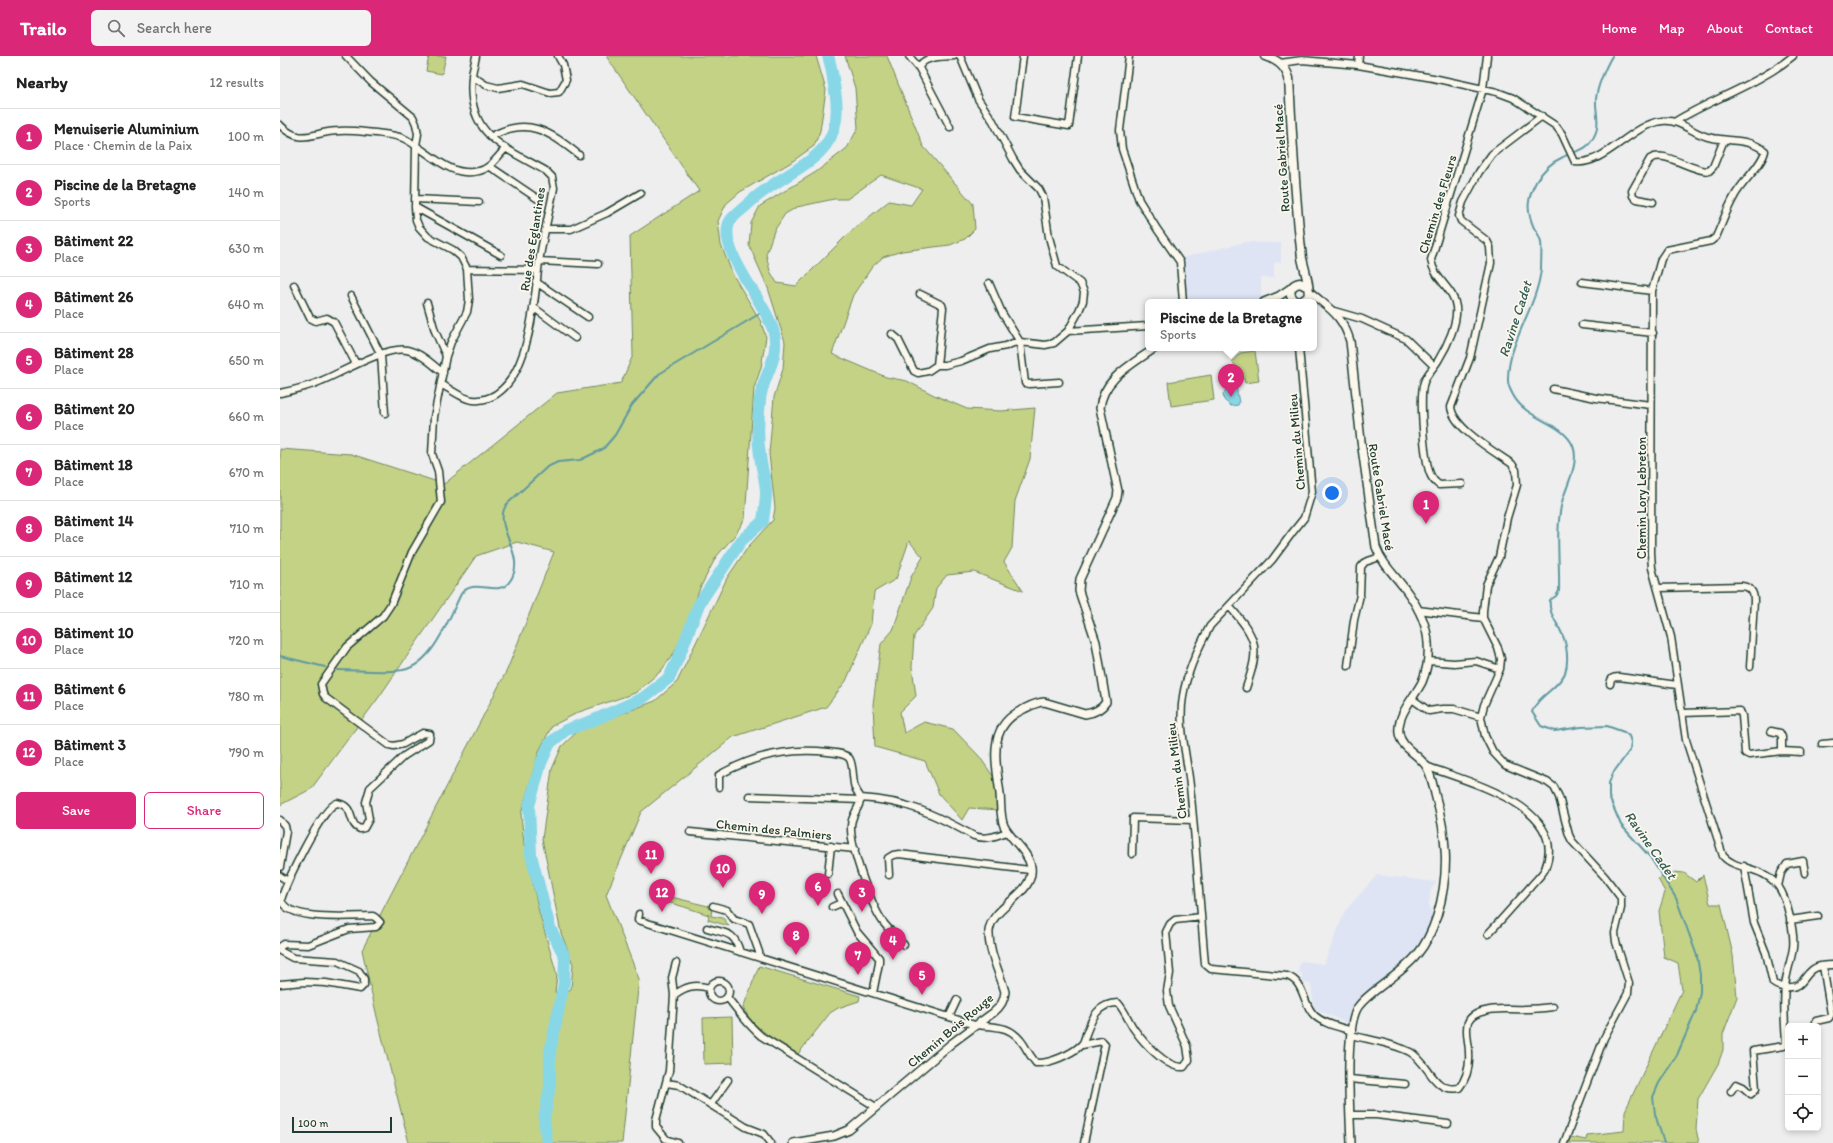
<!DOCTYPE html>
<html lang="en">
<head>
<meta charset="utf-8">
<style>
  body { margin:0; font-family:Itim,sans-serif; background:#f2f2f2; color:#222 }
  .controls { position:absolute; right:12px; bottom:12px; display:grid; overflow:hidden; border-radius:6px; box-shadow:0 2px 6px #0003 }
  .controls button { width:36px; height:36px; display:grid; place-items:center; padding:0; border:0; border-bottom:1px solid #e0e0e0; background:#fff; color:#222; font:20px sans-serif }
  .scale { position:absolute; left:12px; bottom:10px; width:100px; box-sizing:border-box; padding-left:4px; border:2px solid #1f3d34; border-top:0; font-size:11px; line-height:14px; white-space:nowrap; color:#1f3d34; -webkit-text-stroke:3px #fbf7ec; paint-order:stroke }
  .you { position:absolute; left:1052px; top:437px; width:14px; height:14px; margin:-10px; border:3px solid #fff; border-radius:50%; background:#1a73e8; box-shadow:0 0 0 6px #1a73e833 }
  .badge { display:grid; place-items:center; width:26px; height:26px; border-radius:50%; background:#db2777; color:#fff; font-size:13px; font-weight:700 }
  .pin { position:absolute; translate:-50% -33px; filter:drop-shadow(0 1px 2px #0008) }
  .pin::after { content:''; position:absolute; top:21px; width:14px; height:12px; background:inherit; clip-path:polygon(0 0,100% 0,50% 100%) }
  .popup { position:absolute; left:865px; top:243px; width:172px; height:52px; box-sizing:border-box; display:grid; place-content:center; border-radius:6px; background:#fff; filter:drop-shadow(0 1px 3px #0005); font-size:13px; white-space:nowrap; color:#767676 }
  .popup b { font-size:15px; color:#222 }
  .popup::after { content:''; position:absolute; left:50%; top:100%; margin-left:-8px; border:8px solid transparent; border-top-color:#fff }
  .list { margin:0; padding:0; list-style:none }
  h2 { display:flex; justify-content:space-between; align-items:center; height:52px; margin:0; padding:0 16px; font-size:17px }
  h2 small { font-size:13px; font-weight:400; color:#767676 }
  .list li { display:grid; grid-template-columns:26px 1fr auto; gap:12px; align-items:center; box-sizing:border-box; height:56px; padding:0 16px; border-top:1px solid #e0e0e0 }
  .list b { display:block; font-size:15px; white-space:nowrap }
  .list p { margin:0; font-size:13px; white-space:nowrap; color:#767676 }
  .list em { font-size:13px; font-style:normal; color:#767676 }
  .actions { display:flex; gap:8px; padding:12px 16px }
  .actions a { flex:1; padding:9px 0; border:1px solid #db2777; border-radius:6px; text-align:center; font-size:14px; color:#db2777 }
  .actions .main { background:#db2777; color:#fff }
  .icon { flex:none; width:22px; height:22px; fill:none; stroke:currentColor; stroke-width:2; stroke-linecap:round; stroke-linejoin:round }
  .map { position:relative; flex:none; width:1553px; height:1087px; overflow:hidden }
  header { display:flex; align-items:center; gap:24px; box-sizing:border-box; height:56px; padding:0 20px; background:#db2777; color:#fff }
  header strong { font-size:19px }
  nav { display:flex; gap:22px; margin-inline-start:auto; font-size:14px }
  .search { width:280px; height:36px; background:#f2f2f2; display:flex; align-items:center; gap:10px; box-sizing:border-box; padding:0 14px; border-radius:6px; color:#767676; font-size:15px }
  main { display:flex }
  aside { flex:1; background:#fff }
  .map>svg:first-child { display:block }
  .built { fill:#dee4f3 }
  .green { fill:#c4d286; stroke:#72885d; fill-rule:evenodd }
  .water { fill:#88d7e6; stroke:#5e999f }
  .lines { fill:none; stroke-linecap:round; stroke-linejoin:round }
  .stream { stroke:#5e999f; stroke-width:2 }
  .river { stroke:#88d7e6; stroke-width:12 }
  .minor-casing { stroke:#1f3d34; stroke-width:9 }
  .tertiary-casing { stroke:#1f3d34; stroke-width:10 }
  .secondary-casing { stroke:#1f3d34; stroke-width:11 }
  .minor { stroke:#fbf7ec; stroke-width:6 }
  .tertiary { stroke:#fbf7ec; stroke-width:7 }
  .secondary { stroke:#fbf7ec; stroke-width:8 }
  .labels { text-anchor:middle; stroke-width:3.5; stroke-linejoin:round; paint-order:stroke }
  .street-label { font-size:13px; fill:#1f3d34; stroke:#fbf7ec }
  .water-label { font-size:14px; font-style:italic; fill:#345c58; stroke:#fbf7ec }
</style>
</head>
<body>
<header>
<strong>Trailo</strong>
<div class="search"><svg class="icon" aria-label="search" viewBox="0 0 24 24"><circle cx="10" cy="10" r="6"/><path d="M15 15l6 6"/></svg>Search here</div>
<nav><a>Home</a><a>Map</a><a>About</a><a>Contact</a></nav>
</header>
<main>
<aside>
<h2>Nearby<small>12 results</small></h2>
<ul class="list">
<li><span class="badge">1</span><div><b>Menuiserie Aluminium</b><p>Place · Chemin de la Paix</p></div><em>100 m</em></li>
<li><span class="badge">2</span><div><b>Piscine de la Bretagne</b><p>Sports</p></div><em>140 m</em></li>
<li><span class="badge">3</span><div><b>Bâtiment 22</b><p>Place</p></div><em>630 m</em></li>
<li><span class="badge">4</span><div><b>Bâtiment 26</b><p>Place</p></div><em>640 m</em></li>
<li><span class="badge">5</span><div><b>Bâtiment 28</b><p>Place</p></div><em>650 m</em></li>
<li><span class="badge">6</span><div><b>Bâtiment 20</b><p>Place</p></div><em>660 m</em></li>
<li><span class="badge">7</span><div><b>Bâtiment 18</b><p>Place</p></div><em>670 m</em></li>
<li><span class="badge">8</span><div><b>Bâtiment 14</b><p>Place</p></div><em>710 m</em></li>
<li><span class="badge">9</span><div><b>Bâtiment 12</b><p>Place</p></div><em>710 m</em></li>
<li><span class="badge">10</span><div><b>Bâtiment 10</b><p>Place</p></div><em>720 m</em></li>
<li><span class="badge">11</span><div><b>Bâtiment 6</b><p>Place</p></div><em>780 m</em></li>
<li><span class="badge">12</span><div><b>Bâtiment 3</b><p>Place</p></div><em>790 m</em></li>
</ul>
<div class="actions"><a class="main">Save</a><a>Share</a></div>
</aside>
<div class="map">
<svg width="1553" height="1087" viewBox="0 0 1553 1087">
  <rect width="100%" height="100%" fill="#eeeeef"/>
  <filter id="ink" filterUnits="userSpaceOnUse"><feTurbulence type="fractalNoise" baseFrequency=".025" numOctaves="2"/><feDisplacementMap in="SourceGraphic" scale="8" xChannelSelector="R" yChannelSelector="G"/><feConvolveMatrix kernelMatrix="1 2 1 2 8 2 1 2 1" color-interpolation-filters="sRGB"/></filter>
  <g filter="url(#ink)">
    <path class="built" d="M966,186L1001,187V206L994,207V222H981V245L906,246L904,212L906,209L901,202Z
      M1097,819L1157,826L1151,833L1149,849L1152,858L1147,875L1136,896L1126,907L1081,941L1071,953L1067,967L1034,952L1031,928L1022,927V917H1018L1020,905L1044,908L1065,855Z"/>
    <path class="green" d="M149,0H166L162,18L146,15Z
      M326,0H536L546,34L540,75L534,90L510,107L460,136L446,148L438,165L441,189L453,219L480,264L486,281L481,312L474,332L465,463L455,479L436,501L420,532L406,571L394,597L381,615L355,637L299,656L272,670L259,695L241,758L244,788L259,856L277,919L275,936L281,939L291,933L293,908L281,877L262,783L272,713L282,690L299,674L375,645L397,626L447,522L468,491L493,464L495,452L489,398L494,341L503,313L505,286L488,232L469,189L471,167L480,150L536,116L567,92L578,72L575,32L565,0H607L643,90L693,148L695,173L685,183L670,189L622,195L603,201L592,211L573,239L552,298L606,321L627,325L654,339L687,353L721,355L755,352L750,403L735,445L732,492L724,506L743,535L694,516L667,519L656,532L653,552L634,580L632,611L636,640L620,656L624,677L644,666L673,673L699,700L715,723L720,754L689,752L682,764L659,738L645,705L595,691L593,648L601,588L613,574L631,521L643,501L629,485L616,523L594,536L591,568L566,625L546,651L453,681L361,756L326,839L359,923L342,1087H129L97,961L82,894L227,614L274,496L237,486L196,500L99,641L31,733L0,749V393L71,398L164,428L277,337L341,327L353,299L350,180L419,135ZM601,119L642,133L631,149L609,145L569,177L516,230L497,227L490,215L486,198L494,175L505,158L517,151L554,143H567Z
      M975,295L979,325L965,327L964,323L957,318V311L952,306L960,297Z
      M931,319L934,344L891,350L888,326Z
      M1395,816L1404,817L1416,826L1423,819L1430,848H1441L1453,899L1457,941L1443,978V994L1438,1008L1418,1043L1416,1073L1419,1087H1288L1290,1081L1306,1084L1307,1079L1344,1075L1345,1055L1402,934L1398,907L1384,901L1379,855L1385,836L1378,823Z
      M379,838L432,851L431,860L443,862L449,870L428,864L429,859C413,854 395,847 376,844Z
      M479,910L580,940L579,945L558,952L550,957L518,998C497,984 475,975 463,952Z
      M452,961L453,1007L424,1008L423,962Z"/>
    <path class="water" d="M956,330L959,347L958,349L951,350L944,344L943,339L947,331Z"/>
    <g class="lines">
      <path class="stream" d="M1332,0C1326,10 1317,31 1316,43C1315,54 1320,65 1316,76C1308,97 1297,93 1283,101C1272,106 1262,115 1256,126C1247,143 1246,154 1254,172C1257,176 1260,181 1261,186C1262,194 1261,205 1261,213C1257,252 1227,287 1228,325C1228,330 1231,335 1233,339C1247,365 1283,366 1293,390C1300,407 1286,430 1282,446C1275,474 1280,506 1279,535L1276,540L1270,544C1268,557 1277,566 1282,578C1287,588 1289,606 1285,617C1278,633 1258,639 1252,656L1261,670L1275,675L1301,671L1327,670L1344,676L1349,680L1351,686L1350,694L1333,717L1329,727V741L1341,769L1370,801L1396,842L1417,900L1420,919V936L1416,955L1397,999L1379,1027L1373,1041L1375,1058L1384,1087
        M0,600L45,611
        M58,614C77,614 105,617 123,614C153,608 169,562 181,538C194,520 218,543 230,525C248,499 212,472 226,449L267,411L278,406L300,404L323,393L335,379L352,349L379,318L484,255"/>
      <path class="river" d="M267,1087L264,1063L270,1030V996L284,927L285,901L270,872L251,799L249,750L261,707L270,687L286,674L312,665L363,642L389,622L400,598L419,548L461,485L483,465C484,456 486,446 486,437C486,424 481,412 480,399C477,381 478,362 480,344C482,320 500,305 494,277C487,247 438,196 449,167C452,160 463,153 468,148C508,109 568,106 555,35C553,24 552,11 548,0"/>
      <defs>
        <path id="minor" d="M629,0L639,12
          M680,0L698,43L713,65L733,103L740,114L759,133L763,141L769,181L777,210L800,227L804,236L803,245L799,255L788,275
          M743,0L735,61L789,70L798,0
          M849,0L840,74L842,93L859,144L877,173L900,206L903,246
          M1000,7L1022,4L1078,9L1153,22L1217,36L1233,42L1276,70L1282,78L1295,106C1324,110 1352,68 1382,65C1403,63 1412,79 1432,82C1449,85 1471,83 1485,95C1482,110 1461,126 1454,141C1447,153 1442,168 1436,181L1431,185L1387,194L1381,203L1372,235L1371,497L1372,512L1391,581L1406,684L1443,800C1456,815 1482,809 1498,830C1507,842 1515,877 1513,892C1511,905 1506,918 1505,931C1503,949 1505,968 1506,987L1504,990L1473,995L1476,1033L1471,1038L1463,1031L1456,1028L1451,1035
          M1078,9L1079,0
          M192,20L206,29L218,32L243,28L270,37L279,36L286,24L283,9L278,0
          M1262,60L1212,98L1199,116L1183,146L1179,160L1181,165L1207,185L1210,191L1211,207L1190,302L1171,351C1173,372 1215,396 1232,408L1236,414L1237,429L1227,462L1219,501L1206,529L1203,555V562L1218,592L1221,603L1220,613L1204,649L1201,661L1205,680L1213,696L1225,709L1267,726L1274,731L1279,741L1289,779L1292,785L1325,821L1341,842V852L1335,877L1336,886L1349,927L1348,937L1324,982L1284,1087
          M1396,65C1434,42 1479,28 1513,0
          M0,69C22,91 34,75 59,75C71,74 84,76 96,77C104,78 115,79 123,82C147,93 169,123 199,115C210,113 218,100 226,92
          M670,71L639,12C642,0 662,1 674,0
          M210,81C247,60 269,75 299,99
          M209,110L258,143
          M135,143L199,146
          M1373,146L1357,143L1353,140L1352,135L1370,103C1384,93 1409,115 1429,115L1433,111L1444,84
          M135,151L221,199
          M266,173H291L327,157L361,137
          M259,205L318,208
          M187,213L258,214
          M256,226L308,261
          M1302,226L1372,235
          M709,227L722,257L740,286L745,327L749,328L779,326
          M14,229L30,262L36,265L47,262L54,266L76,308
          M640,238L662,249L663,252L657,309H665L681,305L710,293L726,290L733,287L740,286L765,289L774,287L788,275L868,270
          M71,240L101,299L105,357
          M147,247L155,275L166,300
          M253,251L295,282
          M1054,255L1082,263L1126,283L1154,310
          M1302,269L1373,277
          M612,278L618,283L634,315L638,317L648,315L657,309
          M1019,292L1032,436L1024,462L1012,477L992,504L930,570C918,592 907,615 903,640C898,671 907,700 910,730C916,790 920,849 925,908L931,913L1007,920C1025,926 1022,947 1034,959C1043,968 1060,971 1072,975
          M161,328C172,334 186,346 199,344C250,339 254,244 259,206C263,181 269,157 274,132L272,121L266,115C224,91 186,79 192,21C192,14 195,7 196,0
          M1273,333L1316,342L1371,349
          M0,337C14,334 28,331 41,325C61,317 106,290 127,294C141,297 152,308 163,317
          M1182,428L1159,429C1155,426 1153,424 1151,420C1144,406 1139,340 1144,326C1147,317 1155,311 1159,303C1167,290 1178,267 1176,251C1174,232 1154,224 1151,204L1203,33L1207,0
          M1378,532L1462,530C1471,531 1474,536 1474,545L1470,611
          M949,550C978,583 980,591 966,632
          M1138,554L1203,562
          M1148,605L1174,607L1196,605L1220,613
          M1068,610L1074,564L1080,539L1081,511L1085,506L1100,501
          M1330,628C1331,622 1333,621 1339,621L1397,629
          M1132,643L1149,655L1162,653H1174L1201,661
          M1402,657L1460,655L1462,660L1465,697L1469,699L1502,695L1521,696
          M1491,675L1500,677L1502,681V695
          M1542,688L1553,687
          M1146,710C1187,726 1290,750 1265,813C1262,819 1255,825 1251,830C1237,846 1223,862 1208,878
          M439,731V719C473,700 509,691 548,696C555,697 564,697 569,702C574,708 572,724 575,732C577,736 579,739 581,742
          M469,740L581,744
          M581,742C580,752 571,759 571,770C570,791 591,849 603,866C609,874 617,881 624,889
          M581,742C628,745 654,758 694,780C707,784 715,780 727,776
          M0,764L5,770L6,775L0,811
          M410,776L575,793
          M852,798L853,762L913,764
          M1464,810L1474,867L1486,897L1493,927C1497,930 1500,931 1505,931C1523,933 1521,923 1532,914C1538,909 1546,909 1553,909
          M548,818L551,790
          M609,819L608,802L613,799L619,798L750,814
          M0,820L8,825
          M1498,830L1501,817L1507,808L1523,805L1525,817
          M558,838L577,876L599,902V907L593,937
          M433,850L447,854L454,863L469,868L479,896L480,902
          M552,851L561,847
          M359,858L358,864L695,969C717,971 731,969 744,989C748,996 751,1001 756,1007C769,1008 792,998 801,989C804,987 805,981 806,978C812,962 818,947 838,947C845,955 848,964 854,973C863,986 887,1013 904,1011L909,1004L907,990L889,950L887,935L890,917L886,876L890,868L895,864L921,861
          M1510,864L1538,860
          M427,872C447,878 454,875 460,896
          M0,891L4,888L28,889L69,873L96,871L100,866L96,862L93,860C72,860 8,866 1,844C6,827 42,751 57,747C76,750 67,768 80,773L84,772L89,763L86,746L90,732L124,700L149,684L150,678L143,677L123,688L114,690L109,689L46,642L43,638L41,628L67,591L103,560L111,548L132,496L161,446L158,415L152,398L154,361L166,300L171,286L187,256L189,244L187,213L181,201L173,194L148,181L139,171L136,164L135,151L136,89L138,78L136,68L133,61L91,26L66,0
          M0,895L13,902L57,905L79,915L84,923V929L80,933L46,927L24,926L0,928
          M396,907L392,922L394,939L389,1015L376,1064V1071L386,1083L398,1087
          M429 935a10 10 0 1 1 20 0a10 10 0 1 1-20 0Z
          M394,939C406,930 415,928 429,932
          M447,941C458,955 467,968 481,980L596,1051
          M669,961L677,944
          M1536,965L1549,962L1551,958L1543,910
          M1071,979C1090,984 1112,987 1130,996C1150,1007 1152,1037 1179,1032C1187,1022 1190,1011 1189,997C1189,979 1178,961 1205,955C1218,951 1232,954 1245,953C1254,953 1264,952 1273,951
          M802,989L822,985L825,988L804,1087
          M1069,1023L1125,1028
          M387,1027L399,1029L466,1071L484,1078L491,1087
          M431,1048L448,1024
          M1070,1059H1096L1168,1068"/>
        <path id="tertiary" d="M1029,235C1049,253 1062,258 1070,285L1081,385L1096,491C1103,510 1117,521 1128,537C1138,551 1147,570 1148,587C1149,599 1147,614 1142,626C1134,642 1117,658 1119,677C1121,692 1138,698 1146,710C1151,718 1153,729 1155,738C1167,780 1170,818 1157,860C1146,894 1133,906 1105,927C1096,934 1085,941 1078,951C1064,972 1070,1059 1071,1087
          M984,246L999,240L1011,232
          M513,1087L554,1080L569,1074L672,987L714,956C721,950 724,945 725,936C720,917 708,895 709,875C712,849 755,839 751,811C748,795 731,784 724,770C720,761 721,747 720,738C716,705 706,670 744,653C750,650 757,646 764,646L805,658C813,657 821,654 826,646L816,586L799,535L800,523L837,442L838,435L820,352C823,322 853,308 875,292"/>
        <path id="secondary" d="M985,0C997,4 1005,9 1009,22C1012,83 1015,142 1022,202C1024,212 1031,233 1028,241L1021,246
          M1018,246L1014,244L1011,240C1009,233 1013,228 1020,227L1028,231"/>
      </defs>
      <use href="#minor" class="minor-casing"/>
      <use href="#tertiary" class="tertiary-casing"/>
      <use href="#secondary" class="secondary-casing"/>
      <use href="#minor" class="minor"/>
      <use href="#tertiary" class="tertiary"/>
      <use href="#secondary" class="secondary"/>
    </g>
  </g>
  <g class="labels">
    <g class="street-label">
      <text transform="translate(1001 102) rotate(-94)" y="5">Route Gabriel Macé</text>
      <text transform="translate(1157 148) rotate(-73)" y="5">Chemin des Fleurs</text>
      <text transform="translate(252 183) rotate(-81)" y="5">Rue des Eglantines</text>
      <text transform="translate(1016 386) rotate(-95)" y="5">Chemin du Milieu</text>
      <text transform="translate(1102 441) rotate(81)" y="5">Route Gabriel Macé</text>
      <text transform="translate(1361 442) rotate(-90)" y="5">Chemin Lory Lebreton</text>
      <text transform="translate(896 715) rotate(-97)" y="5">Chemin du Milieu</text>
      <text transform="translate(494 773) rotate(6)" y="5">Chemin des Palmiers</text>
      <text transform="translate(670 974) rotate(-40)" y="5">Chemin Bois Rouge</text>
    </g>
    <g class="water-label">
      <text transform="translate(1235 263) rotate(-72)" y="5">Ravine Cadet</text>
      <text transform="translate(1371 789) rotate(55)" y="5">Ravine Cadet</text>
    </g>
  </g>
</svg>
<div class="controls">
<button>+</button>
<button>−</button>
<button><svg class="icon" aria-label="locate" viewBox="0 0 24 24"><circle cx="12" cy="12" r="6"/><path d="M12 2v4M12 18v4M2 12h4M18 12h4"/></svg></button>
</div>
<div class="scale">100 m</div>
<div class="you"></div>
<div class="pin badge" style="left:1146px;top:468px">1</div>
<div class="pin badge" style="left:951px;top:341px">2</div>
<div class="popup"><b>Piscine de la Bretagne</b>Sports</div>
<div class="pin badge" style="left:582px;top:856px">3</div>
<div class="pin badge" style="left:613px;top:904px">4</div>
<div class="pin badge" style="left:642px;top:939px">5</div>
<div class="pin badge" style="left:538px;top:850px">6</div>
<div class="pin badge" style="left:578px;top:919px">7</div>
<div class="pin badge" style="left:516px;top:899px">8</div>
<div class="pin badge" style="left:482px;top:858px">9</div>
<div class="pin badge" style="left:443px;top:832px">10</div>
<div class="pin badge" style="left:371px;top:818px">11</div>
<div class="pin badge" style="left:382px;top:856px">12</div>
</div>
</main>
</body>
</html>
